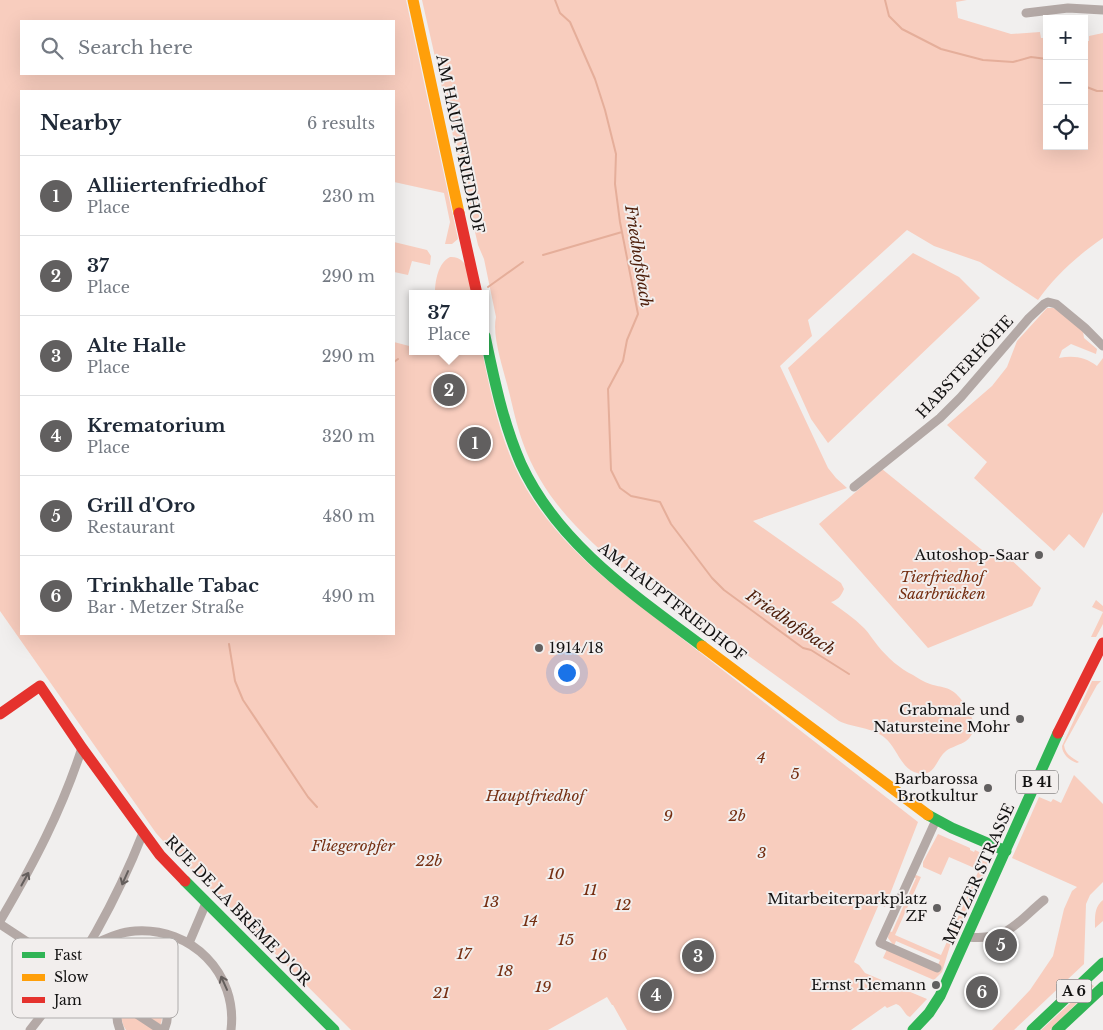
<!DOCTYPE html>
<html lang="en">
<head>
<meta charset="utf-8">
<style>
  body { margin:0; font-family:"Libre Baskerville",serif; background:#f6f6f7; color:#1f2937 }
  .controls { position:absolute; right:15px; top:15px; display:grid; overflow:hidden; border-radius:0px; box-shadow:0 5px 20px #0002 }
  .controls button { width:45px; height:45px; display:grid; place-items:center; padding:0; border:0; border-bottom:1px solid #e0e1e3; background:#fff; color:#1f2937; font:25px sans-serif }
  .you { position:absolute; left:566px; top:672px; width:18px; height:18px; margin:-12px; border:4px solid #fff; border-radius:50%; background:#1a73e8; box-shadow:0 0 0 8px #1a73e833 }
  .badge { display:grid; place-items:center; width:32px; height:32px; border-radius:50%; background:#615f5f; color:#fff; font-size:16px; font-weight:700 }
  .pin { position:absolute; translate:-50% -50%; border:2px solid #fff; box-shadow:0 1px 5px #0006 }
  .popup { position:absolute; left:409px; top:290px; width:80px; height:65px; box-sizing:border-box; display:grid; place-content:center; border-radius:0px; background:#fff; filter:drop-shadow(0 1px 4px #0005); font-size:16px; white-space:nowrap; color:#747a83 }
  .popup b { font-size:19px; color:#1f2937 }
  .popup::after { content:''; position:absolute; left:50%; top:100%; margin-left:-10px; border:10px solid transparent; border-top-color:#fff }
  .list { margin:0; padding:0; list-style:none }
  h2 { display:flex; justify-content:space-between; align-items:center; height:65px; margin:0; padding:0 20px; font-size:21px }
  h2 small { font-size:16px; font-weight:400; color:#747a83 }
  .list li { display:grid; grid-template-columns:32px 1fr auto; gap:15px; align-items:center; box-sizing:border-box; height:80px; padding:0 20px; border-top:1px solid #e0e1e3 }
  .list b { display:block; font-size:19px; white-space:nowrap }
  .list p { margin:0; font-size:16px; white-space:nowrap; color:#747a83 }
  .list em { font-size:16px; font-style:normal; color:#747a83 }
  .icon { flex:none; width:28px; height:28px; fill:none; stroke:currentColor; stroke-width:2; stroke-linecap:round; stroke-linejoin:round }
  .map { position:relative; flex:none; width:1103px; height:1030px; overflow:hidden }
  .search { position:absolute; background:#fff; box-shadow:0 5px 20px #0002; left:20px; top:20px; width:375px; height:55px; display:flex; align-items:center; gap:12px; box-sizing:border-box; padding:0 18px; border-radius:0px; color:#747a83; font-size:19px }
  .panel { position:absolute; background:#fff; box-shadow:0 5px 20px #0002; left:20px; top:90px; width:375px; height:545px; border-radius:0px }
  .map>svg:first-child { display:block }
  .green { fill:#f8cdbe; fill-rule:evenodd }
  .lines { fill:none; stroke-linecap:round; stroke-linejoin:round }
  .stream { stroke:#e5ae9a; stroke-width:2 }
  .street { stroke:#b4a9a6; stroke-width:9 }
  .fast { stroke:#30b455; stroke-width:11 }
  .slow { stroke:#ff9f0a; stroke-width:11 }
  .jam { stroke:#e5322d; stroke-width:11 }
  .oneway { stroke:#645e5c }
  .poi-dot { fill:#615f5f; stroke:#f2eeed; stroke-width:2 }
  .labels { text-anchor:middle; stroke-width:4; stroke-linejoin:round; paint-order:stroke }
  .shield { fill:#f2eeed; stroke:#565454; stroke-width:1 }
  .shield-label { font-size:14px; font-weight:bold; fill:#131212 }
  .street-label { font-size:15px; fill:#131212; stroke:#f2eeed }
  .poi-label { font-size:15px; fill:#131212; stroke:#f2eeed; text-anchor:end }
  .park-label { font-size:15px; font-style:italic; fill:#752f12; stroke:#f2eeed }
  .water-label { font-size:16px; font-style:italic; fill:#4c1c08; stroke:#f2eeed }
  .key { fill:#f2eeed; stroke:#afacab; stroke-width:1 }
  .key-label { font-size:14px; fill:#131212 }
</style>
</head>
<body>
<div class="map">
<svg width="1103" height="1030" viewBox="0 0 1103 1030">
  <rect width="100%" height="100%" fill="#f1efee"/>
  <path class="green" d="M0,0H406L458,239L452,244H445L450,222L444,193L394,182V91H21V634H394V342L413,347V351H482C490,390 498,429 514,465C535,512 572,551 612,584L918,822L885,907L879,904L854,962L859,965L865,973L927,999L910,1017C904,1015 903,1006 896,1004L887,1008L885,1006L851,1030H627L613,1005H612L607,997L548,1030H351L164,842L156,833L0,611ZM21,21H394V74H21Z
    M422,0H967L956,2L958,18L1011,34L1040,32L1041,38H1047V146H1084V41H1089V36L1103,33V238C1078,255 1055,276 1038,300L980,262L934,246L907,230L808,320L812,336L780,366L828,468L836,478L847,488L753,521L841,583L844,589C841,596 838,600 831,602C842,610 854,618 864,628C869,633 873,640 878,646C887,657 900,669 913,675C918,678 924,682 930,684C942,688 950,686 960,698C969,709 982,729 966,741C960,745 951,747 946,751C935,760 935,780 914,772C901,767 896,747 885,738C873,727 853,728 839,721L692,615L652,582L637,566L627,573C583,536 543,499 523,443C516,424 512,403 507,384C502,365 492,335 496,317L484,259L478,245Z
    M394,242L427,250L431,256L430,265L412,261L408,275L394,272Z
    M913,253L959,277L980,298L828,443L811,419L788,368Z
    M450,257C470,256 469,279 472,294H435C435,281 438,263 450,257Z
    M1047,308H1054L1064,314L1083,331L1084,338L1097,349L1096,354L1071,344L1062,350L1059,358C1073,355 1086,357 1097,366L1103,358V512L1084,548L1069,534L1054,551L974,478L987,462L947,425L992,386L1007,367L1017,341Z
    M882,469L987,554L1003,552L1041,588L1032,606L928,648L819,524Z
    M1096,600L1103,606V624L1096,637H1091L1103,612L1092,607Z
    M1092,681H1101L1097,685L1064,745C1065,754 1071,757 1079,762L1077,763C1069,760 1062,754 1062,746Z
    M1074,775L1103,804V882L1090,895L1086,904L1084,964L1014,1030H992L1030,990L1053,956L1064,909L1072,891L1077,887L1012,858L1039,797L1051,802L1053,799L1061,803Z
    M938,834L970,848V850L974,852L975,850C984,854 988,858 988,868L950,946L942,972L934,980L883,958L888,947L937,967L940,960L896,941L894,946L888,938L889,931L892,932L916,878L913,877L916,875L921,877L895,935L941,955L979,870L949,857L941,875L923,867V862Z
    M1103,900V921L1095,928C1095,917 1094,907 1103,900Z
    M1091,984L1094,986L1050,1030H1041Z
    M140,997C144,998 150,998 153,1000C164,1006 164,1021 158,1030H126C116,1015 124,1001 140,997Z"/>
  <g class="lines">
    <path class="stream" d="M555,0L560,13L570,22L595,79L605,110L616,154L615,184L620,222L638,314L627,340L623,361L608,389L611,470L620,488L631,496L660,502L671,524L712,578L724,590L803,648L811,650L849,674
      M885,0L889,16L902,29L941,49L983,60L1013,62L1031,57L1047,59
      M1084,86L1097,91H1103
      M543,255L622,232
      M488,287L523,262
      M394,362L398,359
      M229,644L235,681L243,700L308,797L317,807"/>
    <path class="street" d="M1026,13L1068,8L1103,10
      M854,487L940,418L961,397L1029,318L1044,304L1048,302L1056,304L1085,328L1103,346
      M936,820L880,943L937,968
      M0,921C34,863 61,812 82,748
      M0,924L161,1030
      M968,937C1008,941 1016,923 1044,900
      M189,943L206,903
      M87,947C102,941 118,932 135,931C191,927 238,973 231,1030
      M30,1030C78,970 115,904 143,833
      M120,1030C100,980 185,983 164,1030"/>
    <path class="fast" d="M485,336C494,379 503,423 521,464C558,544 634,595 702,646
      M928,815L952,828L1006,851
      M185,881L334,1030
      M913,1030L929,1013L940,996L1058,733
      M1032,1030L1103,963
      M1057,1030L1103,987"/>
    <path class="slow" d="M413,0L459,213
      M702,646L928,815"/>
    <path class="jam" d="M459,213L477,294
      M0,714L40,686L82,748L160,855L185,881
      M1058,733L1103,643"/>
  </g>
  <defs><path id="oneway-shaft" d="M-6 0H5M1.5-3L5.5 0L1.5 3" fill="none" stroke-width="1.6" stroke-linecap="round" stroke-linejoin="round" transform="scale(1.25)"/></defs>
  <g class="oneway">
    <use href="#oneway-shaft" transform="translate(125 878) rotate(114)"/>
    <use href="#oneway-shaft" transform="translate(25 879) rotate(-61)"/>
    <use href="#oneway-shaft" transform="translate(224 983) rotate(-114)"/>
  </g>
  <g class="poi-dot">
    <circle cx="1039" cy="555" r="5"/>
    <circle cx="539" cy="648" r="5"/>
    <circle cx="1020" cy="719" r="5"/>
    <circle cx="988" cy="788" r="5"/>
    <circle cx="937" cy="908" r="5"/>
    <circle cx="936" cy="985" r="5"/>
  </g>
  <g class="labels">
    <g class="shield">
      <rect x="1016" y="770.5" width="42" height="23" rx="4"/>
      <rect x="1056.5" y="979.5" width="35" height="23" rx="4"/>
    </g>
    <g class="shield-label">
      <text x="1037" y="787">B 41</text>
      <text x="1074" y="996">A 6</text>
    </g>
    <g class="street-label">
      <text transform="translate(460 144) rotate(78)" y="5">AM HAUPTFRIEDHOF</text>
      <text transform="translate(965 367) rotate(-47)" y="5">HABSTERHÖHE</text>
      <text transform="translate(672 602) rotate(38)" y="5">AM HAUPTFRIEDHOF</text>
      <text transform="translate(979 874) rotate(-66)" y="5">METZER STRASSE</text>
      <text transform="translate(238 911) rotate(46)" y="5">RUE DE LA BRÊME D'OR</text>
    </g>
    <g class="poi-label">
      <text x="1029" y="560">Autoshop-Saar</text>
      <text x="549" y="653" text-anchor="start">1914/18</text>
      <text x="1010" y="715">Grabmale und<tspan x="1010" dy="17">Natursteine Mohr</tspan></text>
      <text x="978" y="784">Barbarossa<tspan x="978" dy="17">Brotkultur</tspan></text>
      <text x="927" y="904">Mitarbeiterparkplatz<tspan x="927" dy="17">ZF</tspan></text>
      <text x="926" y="990">Ernst Tiemann</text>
    </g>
    <g class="park-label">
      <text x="942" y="582">Tierfriedhof<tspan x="942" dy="17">Saarbrücken</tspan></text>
      <text x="761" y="763">4</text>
      <text x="795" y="779">5</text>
      <text x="535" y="801">Hauptfriedhof</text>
      <text x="668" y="821">9</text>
      <text x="737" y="821">2b</text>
      <text x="353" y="851">Fliegeropfer</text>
      <text x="762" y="858">3</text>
      <text x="429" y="866">22b</text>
      <text x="556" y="879">10</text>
      <text x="590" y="895">11</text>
      <text x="491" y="907">13</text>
      <text x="623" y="910">12</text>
      <text x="530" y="926">14</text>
      <text x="566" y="945">15</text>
      <text x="464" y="959">17</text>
      <text x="599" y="960">16</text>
      <text x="505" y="976">18</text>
      <text x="543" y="992">19</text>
      <text x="441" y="998">21</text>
    </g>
    <g class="water-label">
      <text transform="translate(639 256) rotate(81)" y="6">Friedhofsbach</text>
      <text transform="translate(791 622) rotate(34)" y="6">Friedhofsbach</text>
    </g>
  </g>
  <rect x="12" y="938" width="166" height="80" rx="8" class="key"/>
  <rect x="22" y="952" width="23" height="6" fill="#30b455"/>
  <rect x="22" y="974" width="23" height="7" fill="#ff9f0a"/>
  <rect x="22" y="997" width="23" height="6" fill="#e5322d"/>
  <g class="key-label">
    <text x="54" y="960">Fast</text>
    <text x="54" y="982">Slow</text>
    <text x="54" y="1005">Jam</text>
  </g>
</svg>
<div class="controls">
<button>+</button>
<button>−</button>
<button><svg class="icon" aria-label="locate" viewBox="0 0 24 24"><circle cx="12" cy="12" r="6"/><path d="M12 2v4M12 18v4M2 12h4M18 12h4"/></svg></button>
</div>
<div class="you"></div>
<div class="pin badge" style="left:475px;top:443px">1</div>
<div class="pin badge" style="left:449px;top:390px">2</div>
<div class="popup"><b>37</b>Place</div>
<div class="pin badge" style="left:698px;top:956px">3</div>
<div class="pin badge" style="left:656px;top:995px">4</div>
<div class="pin badge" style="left:1001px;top:945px">5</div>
<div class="pin badge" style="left:982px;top:992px">6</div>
<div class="search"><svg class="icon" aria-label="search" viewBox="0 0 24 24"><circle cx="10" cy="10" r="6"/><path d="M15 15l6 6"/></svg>Search here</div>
<section class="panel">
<h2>Nearby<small>6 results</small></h2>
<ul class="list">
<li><span class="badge">1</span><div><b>Alliiertenfriedhof</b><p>Place</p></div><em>230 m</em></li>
<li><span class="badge">2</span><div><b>37</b><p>Place</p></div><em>290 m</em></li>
<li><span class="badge">3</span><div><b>Alte Halle</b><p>Place</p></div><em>290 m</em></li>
<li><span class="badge">4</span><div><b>Krematorium</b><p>Place</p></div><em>320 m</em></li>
<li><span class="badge">5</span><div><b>Grill d'Oro</b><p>Restaurant</p></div><em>480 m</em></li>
<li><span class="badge">6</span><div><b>Trinkhalle Tabac</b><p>Bar · Metzer Straße</p></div><em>490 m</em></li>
</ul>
</section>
</div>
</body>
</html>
